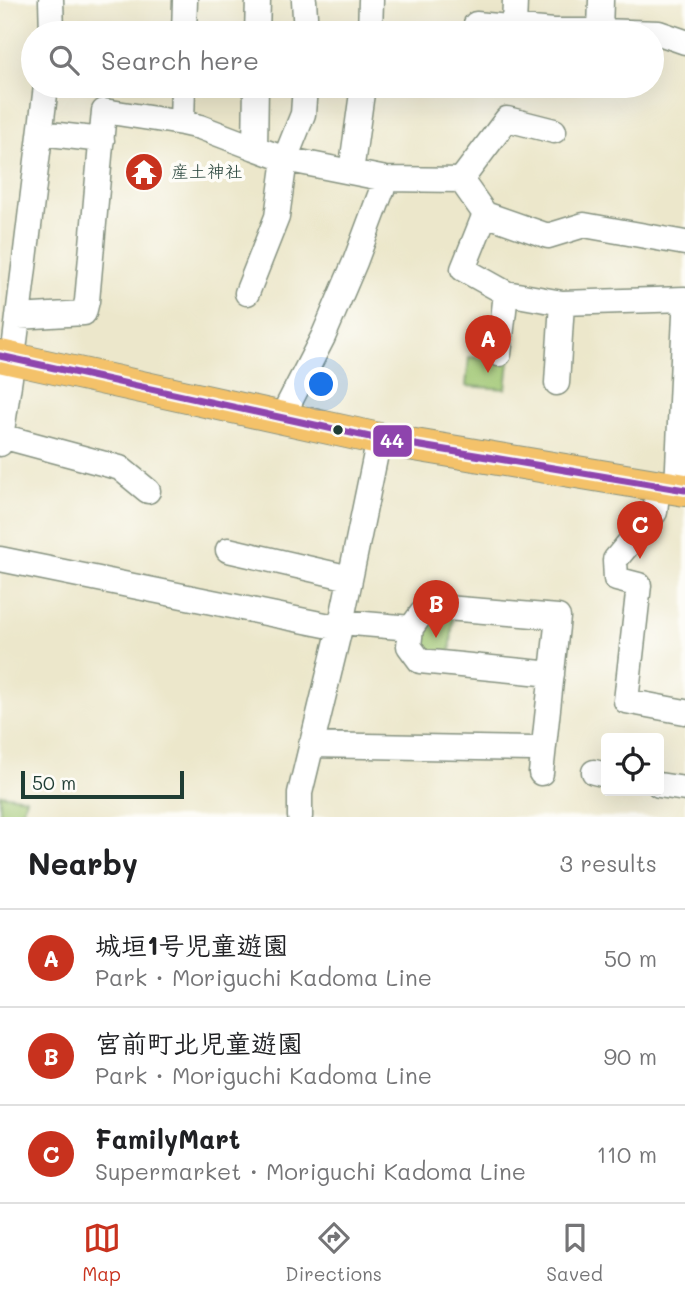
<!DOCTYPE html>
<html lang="en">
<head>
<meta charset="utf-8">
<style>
  body { margin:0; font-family:Mali,"Klee One",sans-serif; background:#f6f6f6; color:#202124 }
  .controls { position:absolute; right:21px; bottom:21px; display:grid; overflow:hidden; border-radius:7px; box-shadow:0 7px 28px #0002 }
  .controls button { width:63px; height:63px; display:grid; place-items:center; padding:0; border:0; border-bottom:2px solid #e0e0e0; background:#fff; color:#202124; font:35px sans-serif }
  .scale { position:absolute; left:21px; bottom:18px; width:163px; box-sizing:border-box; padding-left:7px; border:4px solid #1f3d34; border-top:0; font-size:19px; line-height:24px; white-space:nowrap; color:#1f3d34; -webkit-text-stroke:5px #fdfcf7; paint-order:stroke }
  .you { position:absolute; left:322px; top:385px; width:24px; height:24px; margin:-18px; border:5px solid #fff; border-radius:50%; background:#1a73e8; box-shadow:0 0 0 10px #1a73e833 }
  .badge { display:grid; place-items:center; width:46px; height:46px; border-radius:50%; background:#c8321e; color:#fff; font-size:23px; font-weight:700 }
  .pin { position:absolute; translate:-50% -58px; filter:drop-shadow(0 2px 4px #0008) }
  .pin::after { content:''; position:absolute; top:37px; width:24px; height:21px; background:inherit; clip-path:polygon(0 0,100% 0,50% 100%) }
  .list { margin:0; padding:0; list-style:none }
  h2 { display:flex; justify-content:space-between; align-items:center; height:91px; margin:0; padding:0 28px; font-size:30px }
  h2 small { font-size:23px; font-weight:400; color:#757577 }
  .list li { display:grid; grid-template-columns:46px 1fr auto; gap:21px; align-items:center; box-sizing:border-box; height:98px; padding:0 28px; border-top:2px solid #e0e0e0 }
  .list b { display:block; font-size:26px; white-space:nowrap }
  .list p { margin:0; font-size:23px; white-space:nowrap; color:#757577 }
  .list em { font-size:23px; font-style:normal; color:#757577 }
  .icon { flex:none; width:38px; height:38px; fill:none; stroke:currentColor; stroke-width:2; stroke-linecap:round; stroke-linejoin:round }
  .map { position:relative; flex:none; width:685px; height:817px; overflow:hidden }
  .search { position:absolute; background:#fff; box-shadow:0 7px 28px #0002; left:21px; right:21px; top:21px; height:77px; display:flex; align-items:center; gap:18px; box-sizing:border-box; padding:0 24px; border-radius:38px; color:#757577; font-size:26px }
  .sheet { height:385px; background:#fff }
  nav { display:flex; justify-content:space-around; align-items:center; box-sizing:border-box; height:98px; border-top:2px solid #e0e0e0; background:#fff; font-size:19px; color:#757577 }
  nav a { display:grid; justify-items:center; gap:4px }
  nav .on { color:#c8321e }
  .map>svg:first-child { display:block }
  .green { fill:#9fc671; stroke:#5f8252; stroke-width:2 }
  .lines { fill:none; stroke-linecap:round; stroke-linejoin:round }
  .minor-casing { stroke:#869280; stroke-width:27 }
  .major-casing { stroke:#869280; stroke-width:34 }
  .minor { stroke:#fff; stroke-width:24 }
  .major { stroke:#f4c26a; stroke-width:32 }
  .bus-1-casing { stroke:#fdfcf7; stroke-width:12 }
  .bus-1 { stroke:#8e44ad; stroke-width:7 }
  .bus-dot { fill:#1f3d34; stroke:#fdfcf7; stroke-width:2.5 }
  .labels { text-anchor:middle; stroke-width:7; stroke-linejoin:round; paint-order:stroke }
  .poi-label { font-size:18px; fill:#1f3d34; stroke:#fdfcf7; text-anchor:start }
  .line-badge { stroke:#fdfcf7; stroke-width:2.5 }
  .badge-label { font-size:19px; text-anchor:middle; font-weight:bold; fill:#fff }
</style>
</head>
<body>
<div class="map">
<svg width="685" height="817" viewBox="0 0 685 817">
  <rect width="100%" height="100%" fill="#fdfcf7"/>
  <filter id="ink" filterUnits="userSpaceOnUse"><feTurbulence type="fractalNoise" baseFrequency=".0143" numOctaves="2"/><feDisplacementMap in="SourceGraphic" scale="14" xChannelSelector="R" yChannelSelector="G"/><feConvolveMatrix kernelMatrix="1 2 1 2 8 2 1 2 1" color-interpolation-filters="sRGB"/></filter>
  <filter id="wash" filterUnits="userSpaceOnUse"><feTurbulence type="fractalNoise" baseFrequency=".00686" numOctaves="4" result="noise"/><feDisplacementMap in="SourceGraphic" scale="28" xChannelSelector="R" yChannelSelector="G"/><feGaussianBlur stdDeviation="1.57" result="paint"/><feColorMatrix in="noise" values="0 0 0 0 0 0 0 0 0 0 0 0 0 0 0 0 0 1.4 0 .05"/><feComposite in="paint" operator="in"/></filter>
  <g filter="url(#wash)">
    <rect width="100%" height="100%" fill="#ece7cb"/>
    <path class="green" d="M469,357L509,361L506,389L466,386Z
      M453,616L450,657C428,655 423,653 420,630L429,618Z
      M0,794L26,798L21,817H0Z"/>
  </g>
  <g filter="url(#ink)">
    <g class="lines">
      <defs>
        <path id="minor" d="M51,0L52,33
          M304,0L306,33
          M601,0L600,31L659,33L685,42
          M476,24L554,31H600
          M514,28L515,0
          M184,33L185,0
          M257,33L258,0
          M370,33L371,0
          M183,86L182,123L200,127L255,148
          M256,86L255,148L285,159L386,179L461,180L485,214L548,236L584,225L685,243
          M41,133L102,140
          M351,172L363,86
          M461,180L507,119L554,131
          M485,214L463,269L506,293L562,303L685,299
          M247,293L277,217L285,159L303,114L305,86
          M18,317L84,313L87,301L104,111L182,123
          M499,354L506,293
          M557,383L562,303
          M282,417L323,337L355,262L386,179
          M1,436L120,468L148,491
          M0,444L13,358L46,86
          M658,485L655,512L615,560L616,579L639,585L626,701L685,712
          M677,488L685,315
          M228,550L350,578
          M0,559L340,628
          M341,622L411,628L422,613L434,607L558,617L541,773
          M411,628L409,646L420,661L552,674
          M311,745L533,749
          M594,772L606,775
          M659,785L685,789
          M300,817V793L340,628L379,439"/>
        <path id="major" d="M0,356L379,439L685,490"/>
      </defs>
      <use href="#minor" class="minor-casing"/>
      <use href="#major" class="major-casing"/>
      <use href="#minor" class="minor"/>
      <use href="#major" class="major"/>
      <defs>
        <path id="bus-1" d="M0,356L379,439L685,490"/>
      </defs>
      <use href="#bus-1" class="bus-1-casing"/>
      <use href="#bus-1" class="bus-1"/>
    </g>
  </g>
  <defs>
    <symbol id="temple-disc" viewBox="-11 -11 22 22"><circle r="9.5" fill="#c8321e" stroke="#fdfcf7"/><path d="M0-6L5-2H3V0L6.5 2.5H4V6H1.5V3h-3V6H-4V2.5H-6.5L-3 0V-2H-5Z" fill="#fff"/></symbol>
  </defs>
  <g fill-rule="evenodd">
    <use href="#temple-disc" x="122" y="150" width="44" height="44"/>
  </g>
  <circle class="bus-dot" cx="338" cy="430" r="6"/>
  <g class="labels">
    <g class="poi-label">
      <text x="171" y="178">産土神社</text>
    </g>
  </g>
  <rect class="line-badge" x="372" y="424" width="41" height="34" rx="7" fill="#8e44ad"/>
  <g class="badge-label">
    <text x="392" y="448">44</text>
  </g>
</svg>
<div class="controls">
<button><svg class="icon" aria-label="locate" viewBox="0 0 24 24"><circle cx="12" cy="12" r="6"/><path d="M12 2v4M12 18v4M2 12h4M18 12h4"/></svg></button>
</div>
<div class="scale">50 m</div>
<div class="you"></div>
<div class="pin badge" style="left:488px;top:373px">A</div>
<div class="pin badge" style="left:436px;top:638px">B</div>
<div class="pin badge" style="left:640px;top:559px">C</div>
<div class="search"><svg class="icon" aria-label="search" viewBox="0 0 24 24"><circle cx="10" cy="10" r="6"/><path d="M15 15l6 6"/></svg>Search here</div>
</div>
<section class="sheet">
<h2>Nearby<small>3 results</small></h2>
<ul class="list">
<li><span class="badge">A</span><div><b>城垣1号児童遊園</b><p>Park · Moriguchi Kadoma Line</p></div><em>50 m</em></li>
<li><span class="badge">B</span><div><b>宮前町北児童遊園</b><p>Park · Moriguchi Kadoma Line</p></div><em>90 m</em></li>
<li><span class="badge">C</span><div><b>FamilyMart</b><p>Supermarket · Moriguchi Kadoma Line</p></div><em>110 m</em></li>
</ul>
</section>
<nav>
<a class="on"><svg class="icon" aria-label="map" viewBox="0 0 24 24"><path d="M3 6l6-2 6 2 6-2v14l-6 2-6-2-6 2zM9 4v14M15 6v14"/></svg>Map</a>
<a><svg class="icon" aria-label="directions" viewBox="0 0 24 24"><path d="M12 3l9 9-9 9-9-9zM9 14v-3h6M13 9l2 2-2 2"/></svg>Directions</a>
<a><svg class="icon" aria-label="saved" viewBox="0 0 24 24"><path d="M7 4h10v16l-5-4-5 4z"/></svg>Saved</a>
</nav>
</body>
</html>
